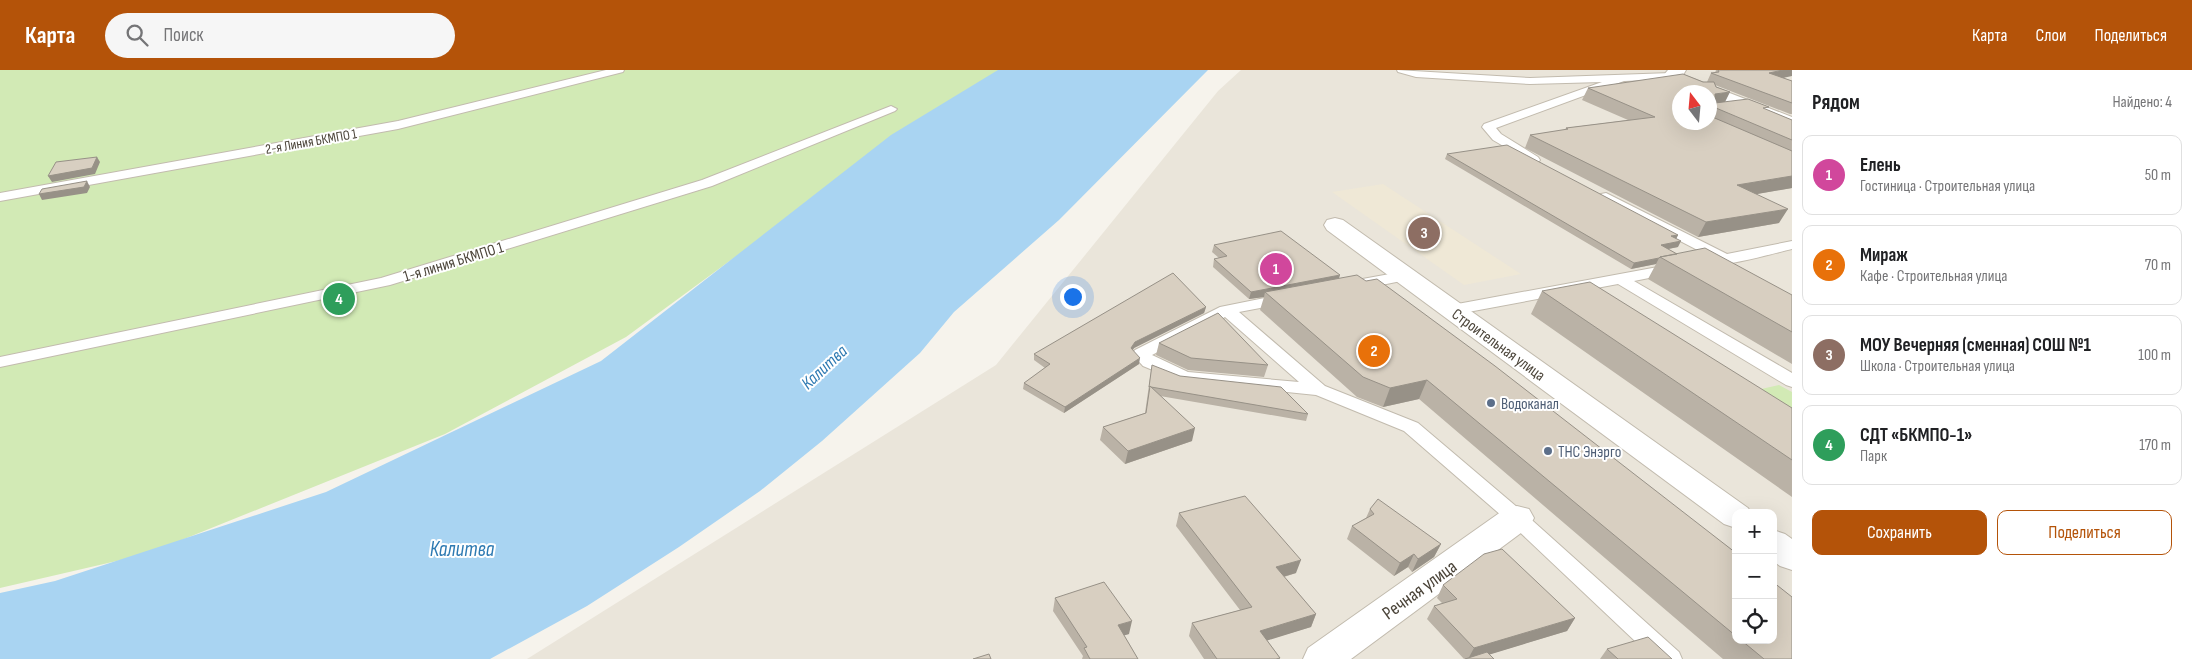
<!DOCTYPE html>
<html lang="ru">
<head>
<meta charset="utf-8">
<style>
  body { margin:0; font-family:"Sofia Sans Condensed",sans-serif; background:#f6f6f6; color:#202124 }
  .controls { position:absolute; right:15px; bottom:15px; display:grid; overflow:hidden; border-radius:10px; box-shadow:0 5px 20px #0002 }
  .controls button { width:45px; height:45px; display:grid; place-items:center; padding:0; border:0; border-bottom:1px solid #e0e0e0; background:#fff; color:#202124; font:25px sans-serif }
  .compass { position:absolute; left:1672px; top:15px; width:45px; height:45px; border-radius:50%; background:#fff; box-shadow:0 5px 20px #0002; rotate:344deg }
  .you { position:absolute; left:1072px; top:226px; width:18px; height:18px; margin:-12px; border:4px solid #fff; border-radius:50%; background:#1a73e8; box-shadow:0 0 0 8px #1a73e833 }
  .badge { display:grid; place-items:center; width:32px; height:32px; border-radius:50%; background:#b45309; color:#fff; font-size:16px; font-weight:700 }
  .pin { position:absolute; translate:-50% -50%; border:2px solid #fff; box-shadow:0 1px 5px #0006 }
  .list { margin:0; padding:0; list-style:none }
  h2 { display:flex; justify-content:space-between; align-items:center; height:65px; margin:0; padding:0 20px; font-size:21px }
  h2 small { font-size:16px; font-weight:400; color:#757577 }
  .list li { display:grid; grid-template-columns:32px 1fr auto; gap:15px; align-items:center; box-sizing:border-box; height:80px; margin:0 10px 10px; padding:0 10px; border:1px solid #e0e0e0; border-radius:10px }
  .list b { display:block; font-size:19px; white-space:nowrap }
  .list p { margin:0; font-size:16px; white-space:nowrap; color:#757577 }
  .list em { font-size:16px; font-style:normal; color:#757577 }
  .actions { display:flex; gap:10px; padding:15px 20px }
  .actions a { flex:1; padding:11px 0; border:1px solid #b45309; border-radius:10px; text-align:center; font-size:18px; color:#b45309 }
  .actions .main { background:#b45309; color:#fff }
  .icon { flex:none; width:28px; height:28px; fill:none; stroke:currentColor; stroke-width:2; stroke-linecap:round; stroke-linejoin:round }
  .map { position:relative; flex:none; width:1792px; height:589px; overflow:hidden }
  header { display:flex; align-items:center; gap:30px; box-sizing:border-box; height:70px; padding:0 25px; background:#b45309; color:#fff }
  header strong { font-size:24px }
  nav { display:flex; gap:28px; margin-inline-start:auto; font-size:18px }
  .search { width:350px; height:45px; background:#f6f6f6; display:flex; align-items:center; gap:12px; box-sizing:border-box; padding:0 18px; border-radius:28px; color:#757577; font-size:19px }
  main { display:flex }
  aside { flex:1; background:#fff }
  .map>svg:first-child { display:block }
  .residential { fill:#eae5da; fill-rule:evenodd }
  .education { fill:#efe8d6 }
  .green { fill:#d2eab5 }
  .water { fill:#a9d4f2 }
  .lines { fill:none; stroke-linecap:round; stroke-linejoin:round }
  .service-casing { stroke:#c2bbae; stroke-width:2 }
  .minor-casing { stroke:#c2bbae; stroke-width:2 }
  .tertiary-casing { stroke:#c2bbae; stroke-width:2 }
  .service { fill:#fff; fill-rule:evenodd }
  .minor { fill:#fff; fill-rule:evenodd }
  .tertiary { fill:#fff; fill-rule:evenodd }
  .wall { fill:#bab2a6; fill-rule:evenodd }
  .shaded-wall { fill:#979187 }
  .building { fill:#d8cfc1; stroke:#979187 }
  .service-dot { fill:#5c6f8a; stroke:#fff; stroke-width:2 }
  .labels { text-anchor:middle; stroke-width:4; stroke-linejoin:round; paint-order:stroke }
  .far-street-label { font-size:14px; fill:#4b4439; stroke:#fff }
  .street-label { font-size:16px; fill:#4b4439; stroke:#fff }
  .service-label { font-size:16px; fill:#4e5e75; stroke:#fff; text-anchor:start }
  .water-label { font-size:18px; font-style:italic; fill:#2e7ab2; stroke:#fff }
  .near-street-label { font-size:19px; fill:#4b4439; stroke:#fff }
  .near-water-label { font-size:21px; font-style:italic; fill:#2e7ab2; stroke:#fff }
</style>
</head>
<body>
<header>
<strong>Карта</strong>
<div class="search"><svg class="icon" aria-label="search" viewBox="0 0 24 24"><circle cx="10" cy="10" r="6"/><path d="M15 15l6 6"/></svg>Поиск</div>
<nav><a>Карта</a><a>Слои</a><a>Поделиться</a></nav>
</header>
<main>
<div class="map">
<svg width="1792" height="589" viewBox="0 0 1792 589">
  <rect width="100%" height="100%" fill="#f6f3ec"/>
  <path class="residential" d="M1241,0H1792V589H527L996,295L1218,21ZM1680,22H1710V52H1680ZM1736,443H1773V570H1736Z"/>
  <path class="education" d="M1383,114L1521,204L1464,215L1332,122Z"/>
  <path class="green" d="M0,0H1003L731,190L626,267L445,364L147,484L0,518Z
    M1779,315L1792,322V349L1748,322Z"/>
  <path class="water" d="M998,0H1208L1059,150L954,242L920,283L822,371L760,421L679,477L587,536L490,589H0V523L55,511L326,422L601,291L891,65Z"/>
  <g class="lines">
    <defs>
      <path id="service" d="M606,0H624L623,2L398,59L0,131V123L398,51Z
        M1397,0L1530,8L1671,3L1676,6L1671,9L1624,11L1496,58L1501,64L1538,87L1540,90L1538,93L1534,94L1493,70L1482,57L1484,54L1602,12L1530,14L1416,7L1398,2Z
        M891,36L897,39L895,41L712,116L390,215L0,297V287L381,208L702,110Z
        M1606,123L1727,184L1792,171V179C1774,183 1724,198 1709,194L1706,191L1711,187L1601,130L1599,127L1601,124Z
        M1674,194L1679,196L1682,199L1679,202L1634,211L1792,303V317L1786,315L1618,214L1452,245L1446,243L1444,240L1446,237L1452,235Z
        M1406,201L1411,203L1414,206L1411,209L1357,220L1351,218L1349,215L1351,212L1357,210Z
        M1285,224L1291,226L1293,229L1291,232L1239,242L1325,316L1418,353L1524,443L1679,582L1682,589H1654L1510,453L1404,361L1316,325L1179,311L1143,296L1132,284L1135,280L1220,237ZM1225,247L1299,312L1188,302L1152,285Z"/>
      <path id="minor" d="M1335,148L1343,150L1748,438L1751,443H1736V458L1724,454L1327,160L1324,155L1327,150Z
        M1517,436L1529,439L1534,448L1529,457L1351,589H1303L1308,578L1505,439Z
        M1773,460L1785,464L1792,469V500L1780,496L1773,491Z"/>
      <path id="tertiary" d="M1668,0H1686L1683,5L1792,47V59L1710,27V22H1698L1665,10L1663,6Z"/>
    </defs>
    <use href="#service" class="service-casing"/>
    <use href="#minor" class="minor-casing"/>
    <use href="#tertiary" class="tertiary-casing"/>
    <use href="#service" class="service"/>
    <use href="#minor" class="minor"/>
    <use href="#tertiary" class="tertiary"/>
  </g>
  <path class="wall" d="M1716,0H1792L1784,8L1792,11V44H1790L1715,15L1725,32L1768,40L1792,50V118L1756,124L1779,153L1698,167L1525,78L1530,65L1565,60L1566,58L1628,50L1582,30L1588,18L1707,12L1711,3H1715ZM1680,22H1710V52Z
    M1447,84L1678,165L1676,169L1678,177L1668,179L1677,184L1792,225V294L1648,209L1656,194L1631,199L1445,89Z
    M1214,175L1339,208L1736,483V570H1773L1792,589H1723L1419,329L1383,337L1357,327L1260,240L1264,227L1249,229L1213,197L1214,189L1219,188L1212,182Z
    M1542,221L1792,338V427L1531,244Z
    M1206,237L1204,243L1134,278L1133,280L1139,294L1064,343L1023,319L1024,313L1045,298L1034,290V284Z
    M1159,273L1268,295L1264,307L1188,300L1156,285Z
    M1151,301L1180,306L1308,344L1306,351L1160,326L1192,371L1125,394L1100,370L1103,357L1145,343Z
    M1370,439L1441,474L1434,487L1412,502L1408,497L1394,506L1347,469L1352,456L1366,448Z
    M1179,443L1296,503L1284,507L1316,544L1311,557L1267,570L1280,588V589H1204L1189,566L1192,553L1240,540L1176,456Z
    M1443,515L1575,548L1567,561L1490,584L1464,589L1427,549L1434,536L1442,533L1437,528Z
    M1055,528L1129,564L1124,565L1138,589H1082L1083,586L1053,541Z
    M1607,579L1672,589H1600Z"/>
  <path class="shaded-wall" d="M1783,0H1792V6L1764,12L1769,3Z
    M1730,22L1724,34L1710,37L1715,24Z
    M97,87L100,92L95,104L52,112L48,106Z
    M1792,106V118L1729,129L1737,115Z
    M87,111L90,117L87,123L42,130L39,124Z
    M1788,139L1779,153L1698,167L1706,152Z
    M1678,165L1675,171L1671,166Z
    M1681,171L1678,177L1658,181L1661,175Z
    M1659,188L1656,194L1631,199L1634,193Z
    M1340,205L1338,212L1265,222L1264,227L1249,229L1251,222Z
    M1206,237L1204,243L1134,278L1130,284L1131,278L1135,272Z
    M1140,288L1139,294L1064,343L1065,337Z
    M1427,310L1419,329L1383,337L1390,318Z
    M1195,358L1192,371L1125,394L1128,381Z
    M1441,474L1434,487L1412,502L1418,489Z
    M1414,484L1408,497L1394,506L1400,493Z
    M1301,490L1296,503L1272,510L1276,497Z
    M1316,544L1311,557L1256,574L1260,561Z
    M1575,548L1567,561L1475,589H1468L1474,578Z
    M1132,551L1129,564L1115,568L1118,555Z"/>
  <path class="building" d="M1718,0H1783L1769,3L1792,11V33L1711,3L1719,2Z
    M1683,4L1703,12H1714L1716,17L1730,22L1715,24V33L1748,29L1769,37L1763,38L1792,50V70L1716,38H1710V22H1680V52H1710V46L1792,81V106L1737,115L1788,139L1706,152L1530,65L1568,59L1566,58L1655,47L1588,18Z
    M1507,75L1678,165L1671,166L1681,171L1661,175L1677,184L1660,187L1659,188L1634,193L1447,84Z
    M97,87L92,98L48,106L56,92Z
    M87,111L84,117L39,124L42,119Z
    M1281,161L1340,205L1251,222L1214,189L1227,186L1214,175Z
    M1705,178L1792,225V262L1660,187Z
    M1173,203L1206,237L1135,272L1131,278L1140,288L1065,337L1024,313L1050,294L1034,284Z
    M1357,205L1366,211L1377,209L1495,296L1736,483V566L1427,310L1390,318L1363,307L1265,222Z
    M1590,212L1792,338V390L1542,221Z
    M1218,243L1268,295L1191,288L1159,273Z
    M1152,295L1180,306L1281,317L1308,344L1151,317L1150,316L1149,317Z
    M1150,316L1195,358L1128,381L1103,357L1146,343Z
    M1245,426L1301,490L1276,497L1316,544L1260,561L1280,588L1276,589H1217L1192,553L1252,537L1179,443Z
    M1378,429L1441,474L1418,489L1414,484L1400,493L1352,456L1374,444L1370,439Z
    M1502,479L1575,548L1474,578L1434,536L1457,529L1443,515L1484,484Z
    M1104,512L1132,551L1118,555L1138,589H1090L1084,578L1087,577L1055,528Z
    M1773,512L1792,527V589H1764L1741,570H1773Z
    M1648,567L1672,589H1618L1607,579Z
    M1487,582L1494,589H1465Z
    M989,584L991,589H973Z"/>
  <g class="service-dot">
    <circle cx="1491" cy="333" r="5"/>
    <circle cx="1548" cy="381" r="5"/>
  </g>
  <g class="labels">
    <g class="far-street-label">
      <text transform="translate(311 71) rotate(-10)" y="5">2-я Линия БКМПО 1</text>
    </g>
    <g class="street-label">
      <text transform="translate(453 191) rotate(-17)" y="6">1-я линия БКМПО 1</text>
      <text transform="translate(1499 274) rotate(36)" y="6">Строительная улица</text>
    </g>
    <g class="service-label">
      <text x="1501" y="339">Водоканал</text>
      <text x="1558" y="387">ТНС Энэрго</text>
    </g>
    <g class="water-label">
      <text transform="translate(824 297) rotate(-43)" y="6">Калитва</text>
    </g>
    <g class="near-street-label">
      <text transform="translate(1419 519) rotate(-36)" y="7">Речная улица</text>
    </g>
    <g class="near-water-label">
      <text x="462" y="486">Калитва</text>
    </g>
  </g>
</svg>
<div class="controls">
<button>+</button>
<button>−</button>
<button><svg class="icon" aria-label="locate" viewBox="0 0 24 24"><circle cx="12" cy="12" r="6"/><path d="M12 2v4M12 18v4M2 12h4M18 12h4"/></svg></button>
</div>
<svg class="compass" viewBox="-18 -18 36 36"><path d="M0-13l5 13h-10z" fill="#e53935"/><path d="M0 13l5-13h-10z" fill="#757577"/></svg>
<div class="you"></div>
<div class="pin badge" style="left:1276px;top:199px;background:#d1479c">1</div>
<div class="pin badge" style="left:1374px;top:281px;background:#e8710a">2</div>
<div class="pin badge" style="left:1424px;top:163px;background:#8d6e63">3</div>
<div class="pin badge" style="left:339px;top:229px;background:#2e9e5b">4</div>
</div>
<aside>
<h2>Рядом<small>Найдено: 4</small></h2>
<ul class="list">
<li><span class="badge" style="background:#d1479c">1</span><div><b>Елень</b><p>Гостиница · Строительная улица</p></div><em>50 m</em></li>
<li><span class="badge" style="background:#e8710a">2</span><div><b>Мираж</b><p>Кафе · Строительная улица</p></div><em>70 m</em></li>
<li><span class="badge" style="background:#8d6e63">3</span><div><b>МОУ Вечерняя (сменная) СОШ №1</b><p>Школа · Строительная улица</p></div><em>100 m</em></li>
<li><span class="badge" style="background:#2e9e5b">4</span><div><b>СДТ «БКМПО-1»</b><p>Парк</p></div><em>170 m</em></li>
</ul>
<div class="actions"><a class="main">Сохранить</a><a>Поделиться</a></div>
</aside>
</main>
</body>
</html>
